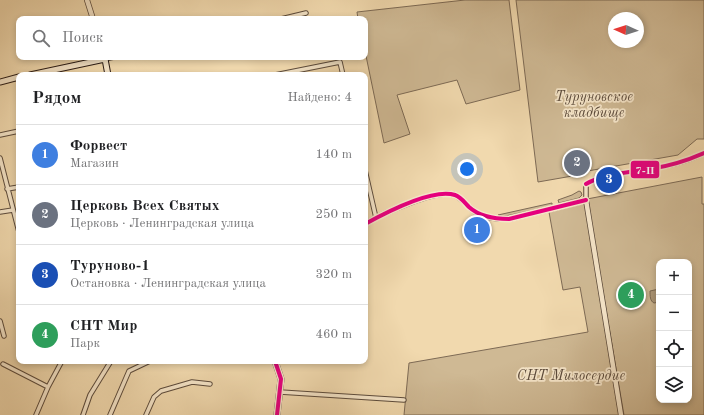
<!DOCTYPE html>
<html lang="ru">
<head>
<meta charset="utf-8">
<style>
  body { margin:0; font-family:"Old Standard TT",serif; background:#f6f6f6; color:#202124 }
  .controls { position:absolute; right:12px; bottom:12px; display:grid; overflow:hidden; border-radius:8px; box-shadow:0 2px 6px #0003 }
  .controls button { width:36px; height:36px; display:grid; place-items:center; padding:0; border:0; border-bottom:1px solid #e0e0e0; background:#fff; color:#202124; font:20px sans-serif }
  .compass { position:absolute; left:608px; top:12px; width:36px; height:36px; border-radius:50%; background:#fff; box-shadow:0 2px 6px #0003; rotate:273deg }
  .you { position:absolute; left:467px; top:169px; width:14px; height:14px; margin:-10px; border:3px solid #fff; border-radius:50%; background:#1a73e8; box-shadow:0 0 0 6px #1a73e833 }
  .badge { display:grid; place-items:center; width:26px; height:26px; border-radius:50%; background:#d93025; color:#fff; font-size:13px; font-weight:700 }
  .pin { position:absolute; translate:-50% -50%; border:2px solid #fff; box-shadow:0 1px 4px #0006 }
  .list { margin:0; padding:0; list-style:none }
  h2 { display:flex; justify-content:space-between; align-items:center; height:52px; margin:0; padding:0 16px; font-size:17px }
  h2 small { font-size:13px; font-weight:400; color:#757577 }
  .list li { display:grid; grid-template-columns:26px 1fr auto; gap:12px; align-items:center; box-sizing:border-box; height:60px; padding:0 16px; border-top:1px solid #e0e0e0 }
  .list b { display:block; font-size:15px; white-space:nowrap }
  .list p { margin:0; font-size:13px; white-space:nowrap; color:#757577 }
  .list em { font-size:13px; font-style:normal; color:#757577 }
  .icon { flex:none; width:22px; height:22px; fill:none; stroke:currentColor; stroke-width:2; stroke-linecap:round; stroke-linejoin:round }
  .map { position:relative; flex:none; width:704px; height:415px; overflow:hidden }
  .search { position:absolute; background:#fff; box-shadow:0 2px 6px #0003; left:16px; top:16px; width:352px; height:44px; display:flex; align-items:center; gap:10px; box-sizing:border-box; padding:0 14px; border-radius:8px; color:#757577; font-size:15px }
  .panel { position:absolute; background:#fff; box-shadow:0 2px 6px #0003; left:16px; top:72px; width:352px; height:292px; border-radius:8px }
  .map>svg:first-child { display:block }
  .green { fill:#cfb994; stroke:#7d6a55; fill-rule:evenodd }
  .water { fill:#ae997a; stroke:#7a6752 }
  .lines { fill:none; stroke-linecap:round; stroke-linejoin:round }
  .minor-casing { stroke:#5c4b3c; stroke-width:5.5 }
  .tertiary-casing { stroke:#5c4b3c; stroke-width:6 }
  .secondary-casing { stroke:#2b1c16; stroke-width:7 }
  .minor { stroke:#f6e6ca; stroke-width:3.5 }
  .tertiary { stroke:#f6e6ca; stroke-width:4.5 }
  .secondary { stroke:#f6e6ca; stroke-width:5 }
  .bus-1-casing { stroke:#f6e6ca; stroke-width:7 }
  .bus-1 { stroke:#e5007d; stroke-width:4 }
  .labels { text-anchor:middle; stroke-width:3.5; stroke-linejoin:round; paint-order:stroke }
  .park-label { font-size:14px; font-style:italic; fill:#5c4b3c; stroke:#f6e6ca }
  .line-badge { stroke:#f6e6ca; stroke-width:1.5 }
  .badge-label { font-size:11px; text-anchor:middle; font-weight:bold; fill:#fff }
</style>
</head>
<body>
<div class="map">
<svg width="704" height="415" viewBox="0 0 704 415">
  <rect width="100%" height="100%" fill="#f1d9ae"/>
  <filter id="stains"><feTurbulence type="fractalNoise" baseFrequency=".005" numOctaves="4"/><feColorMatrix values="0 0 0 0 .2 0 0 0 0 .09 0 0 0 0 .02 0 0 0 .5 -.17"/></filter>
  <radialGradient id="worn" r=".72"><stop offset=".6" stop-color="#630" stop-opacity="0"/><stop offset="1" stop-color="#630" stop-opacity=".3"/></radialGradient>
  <path class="green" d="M465,0H509L520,90L466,104L457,80L397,95L410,134L384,143L365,51V19H358L357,12Z
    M516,0H704V139H697L678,155L582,172L578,175L538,182ZM614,18H638V42H614Z
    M702,177V204H704V415H624L587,199ZM659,262H689V400H659Z
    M579,191L581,192L582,195L579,198L559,203L558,200L572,195Z
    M552,203V206L501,217L498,215Z
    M582,203L585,205L619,415H404L409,363L588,332L580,287L563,290L549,212Z"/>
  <path class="water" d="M659,289V302L654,303C650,301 650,296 650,291Z"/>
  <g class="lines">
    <defs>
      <path id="minor" d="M281,19L306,13
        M105,59L114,57
        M275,75L340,62L343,75
        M0,135L19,131
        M0,158L19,232
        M365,170L376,218
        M7,189L19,187
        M586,200V184C594,178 605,177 615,175C646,168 675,168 704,153
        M0,212L13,210
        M0,321L4,336
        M3,364L48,387
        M280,392L404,400
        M36,415L48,387L62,361
        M83,415L90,395L111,361
        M110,415L129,371L150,361
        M146,415L154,397L161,391L192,382L210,384"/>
      <path id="tertiary" d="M87,0L93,19
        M365,224C382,214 436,188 455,195C460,197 465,203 469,207C481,218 493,219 509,219L586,200L621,415"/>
      <path id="secondary" d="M30,75L105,59L108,75
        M0,82L19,77
        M275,361L281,379L277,415"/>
    </defs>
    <use href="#minor" class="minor-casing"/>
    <use href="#tertiary" class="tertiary-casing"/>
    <use href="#secondary" class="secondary-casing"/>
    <use href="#minor" class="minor"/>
    <use href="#tertiary" class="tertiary"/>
    <use href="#secondary" class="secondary"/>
    <defs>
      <path id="bus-1" d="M586,184C602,174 631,172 650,169C669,166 686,161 704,153
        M365,224C385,213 433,188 455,195C461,197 465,203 469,207C480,217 494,219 509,219L586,200
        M275,361L281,379L277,415"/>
    </defs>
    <use href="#bus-1" class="bus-1-casing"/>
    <use href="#bus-1" class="bus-1"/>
  </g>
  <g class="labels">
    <g class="park-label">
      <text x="594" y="101">Туруновское<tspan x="594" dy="16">кладбище</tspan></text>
      <text x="571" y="380">СНТ Милосердие</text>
    </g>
  </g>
  <rect class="line-badge" x="630" y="160" width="30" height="19" rx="4" fill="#e5007d"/>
  <g class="badge-label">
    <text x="645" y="174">7-П</text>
  </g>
  <rect width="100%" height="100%" filter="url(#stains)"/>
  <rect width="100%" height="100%" fill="url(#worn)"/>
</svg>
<div class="controls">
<button>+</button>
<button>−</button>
<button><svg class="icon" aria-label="locate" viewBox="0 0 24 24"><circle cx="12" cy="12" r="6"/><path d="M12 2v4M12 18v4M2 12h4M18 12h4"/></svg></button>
<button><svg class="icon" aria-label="layers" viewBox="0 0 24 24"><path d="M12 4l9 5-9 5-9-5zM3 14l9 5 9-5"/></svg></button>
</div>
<svg class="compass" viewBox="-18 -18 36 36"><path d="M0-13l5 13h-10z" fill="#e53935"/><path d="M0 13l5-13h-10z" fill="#757577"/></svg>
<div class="you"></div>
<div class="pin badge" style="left:477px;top:230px;background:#3f7fe0">1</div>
<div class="pin badge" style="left:577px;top:163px;background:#6b7280">2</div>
<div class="pin badge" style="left:609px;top:180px;background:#1a4fb4">3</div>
<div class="pin badge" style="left:631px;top:295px;background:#2e9e5b">4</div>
<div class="search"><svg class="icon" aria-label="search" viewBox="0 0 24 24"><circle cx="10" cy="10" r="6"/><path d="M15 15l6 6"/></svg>Поиск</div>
<section class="panel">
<h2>Рядом<small>Найдено: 4</small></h2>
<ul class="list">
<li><span class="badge" style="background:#3f7fe0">1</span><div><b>Форвест</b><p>Магазин</p></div><em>140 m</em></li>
<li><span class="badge" style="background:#6b7280">2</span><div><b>Церковь Всех Святых</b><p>Церковь · Ленинградская улица</p></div><em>250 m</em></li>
<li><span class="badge" style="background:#1a4fb4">3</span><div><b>Туруново-1</b><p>Остановка · Ленинградская улица</p></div><em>320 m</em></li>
<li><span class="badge" style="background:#2e9e5b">4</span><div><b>СНТ Мир</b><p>Парк</p></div><em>460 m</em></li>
</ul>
</section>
</div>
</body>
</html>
